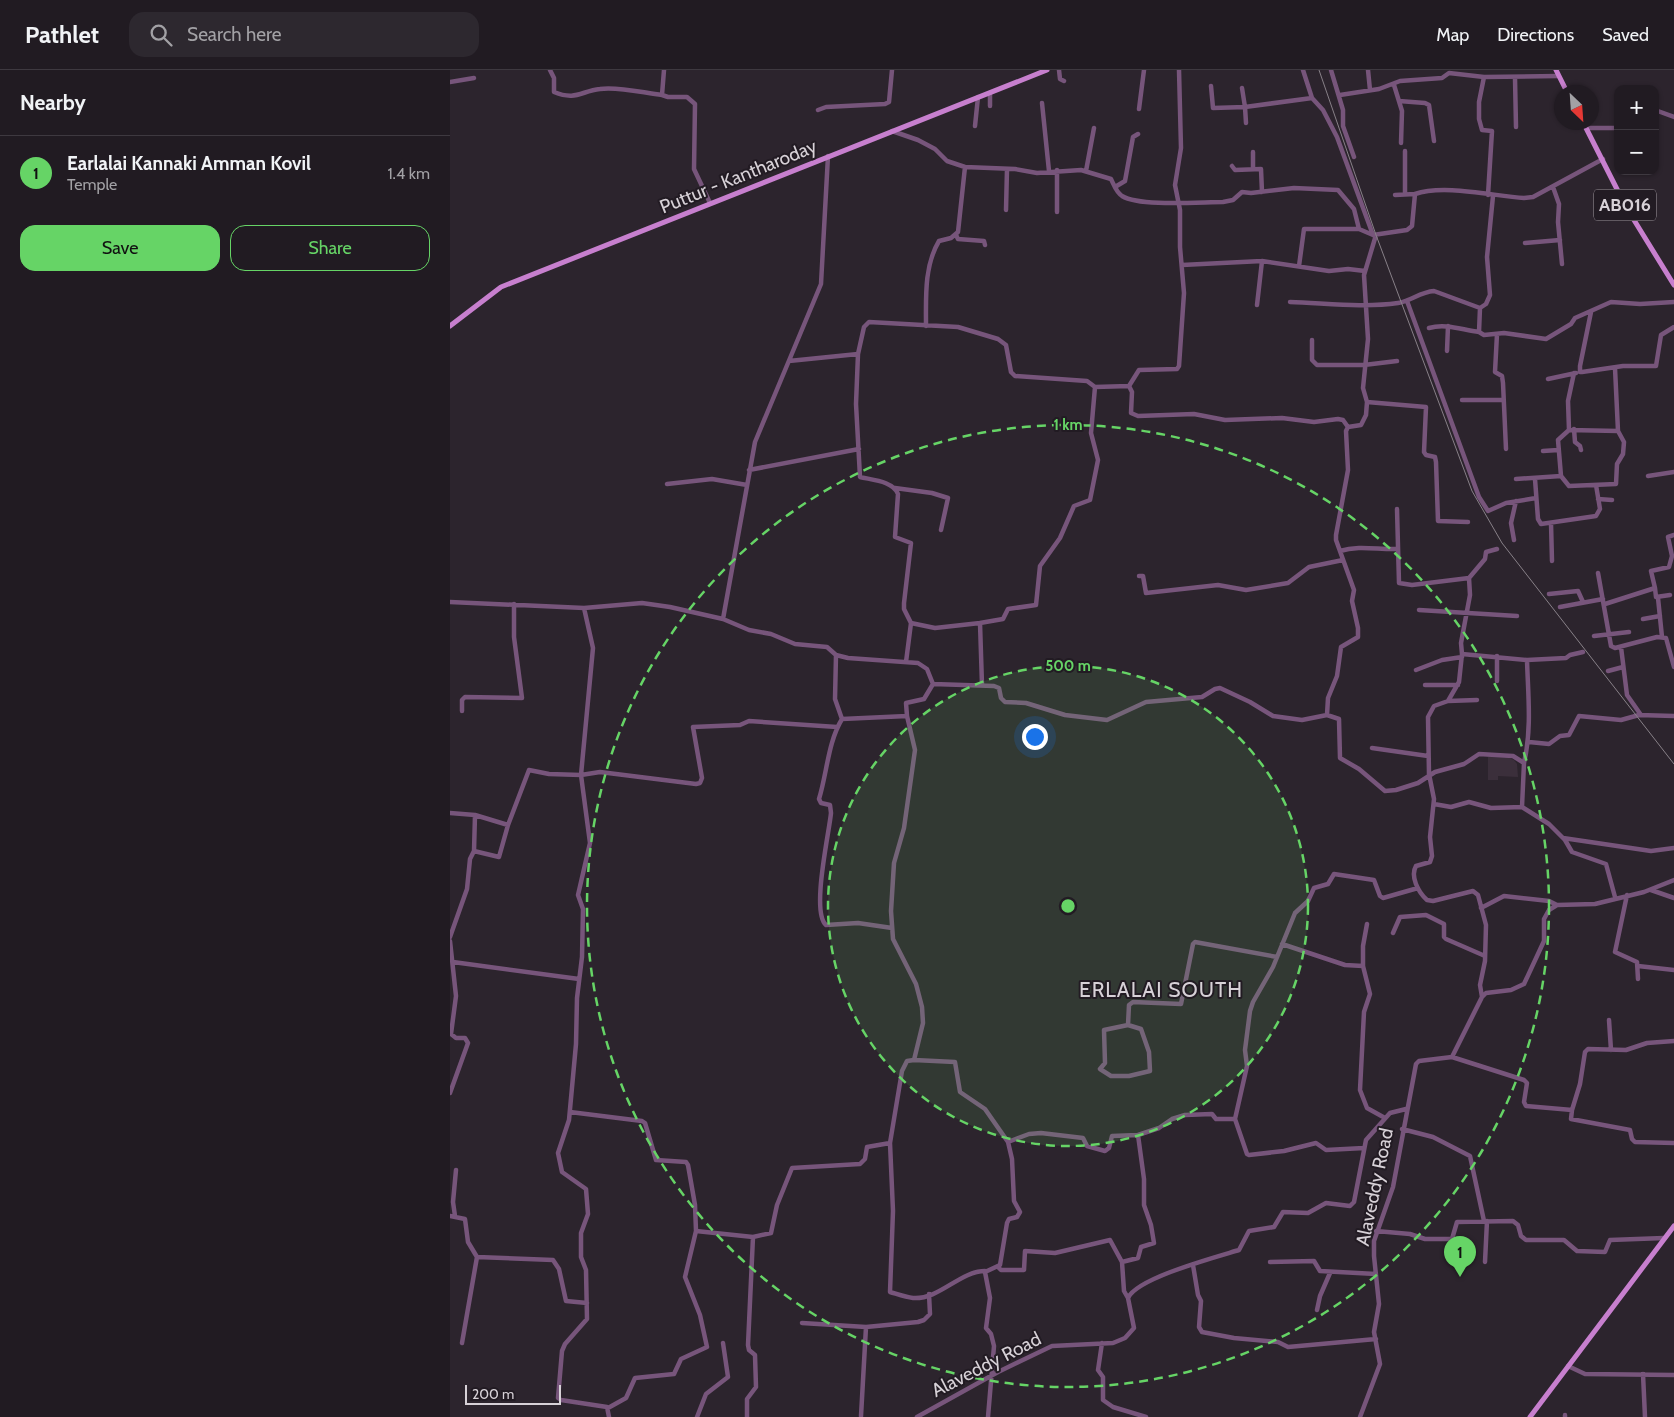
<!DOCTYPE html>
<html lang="en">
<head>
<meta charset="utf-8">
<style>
  body { margin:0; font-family:Cabin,sans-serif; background:#2d282f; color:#f1f3f6 }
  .controls { position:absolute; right:15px; top:15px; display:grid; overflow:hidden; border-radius:10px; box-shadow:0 1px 4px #0004 }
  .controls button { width:45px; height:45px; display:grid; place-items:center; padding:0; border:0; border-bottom:1px solid #3e3940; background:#211b22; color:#f1f3f6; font:25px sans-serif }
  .compass { position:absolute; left:1104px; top:15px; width:45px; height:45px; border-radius:50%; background:#211b22; box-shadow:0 1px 4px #0004; rotate:155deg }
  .scale { position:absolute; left:15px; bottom:12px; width:96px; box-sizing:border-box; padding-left:5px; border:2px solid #d7d1d7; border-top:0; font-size:14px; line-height:18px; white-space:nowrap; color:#d7d1d7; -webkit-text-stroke:4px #221b23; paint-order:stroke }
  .you { position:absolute; left:584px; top:666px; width:18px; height:18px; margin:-12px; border:4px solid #fff; border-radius:50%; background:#1a73e8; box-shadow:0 0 0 8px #1a73e833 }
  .badge { display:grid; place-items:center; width:32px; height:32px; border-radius:50%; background:#66d466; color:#111; font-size:16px; font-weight:700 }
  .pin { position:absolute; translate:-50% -41px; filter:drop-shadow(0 1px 2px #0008) }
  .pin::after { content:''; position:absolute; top:26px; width:18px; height:15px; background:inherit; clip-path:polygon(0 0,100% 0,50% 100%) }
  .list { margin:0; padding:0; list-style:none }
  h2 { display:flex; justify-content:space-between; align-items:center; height:65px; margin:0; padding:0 20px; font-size:21px }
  h2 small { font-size:16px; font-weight:400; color:#a2a1a5 }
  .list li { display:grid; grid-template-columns:32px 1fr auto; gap:15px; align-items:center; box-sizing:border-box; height:75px; padding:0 20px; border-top:1px solid #3e3940 }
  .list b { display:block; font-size:19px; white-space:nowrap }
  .list p { margin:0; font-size:16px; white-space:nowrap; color:#a2a1a5 }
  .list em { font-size:16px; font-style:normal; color:#a2a1a5 }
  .actions { display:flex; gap:10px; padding:15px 20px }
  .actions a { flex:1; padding:11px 0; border:1px solid #66d466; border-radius:15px; text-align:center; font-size:18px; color:#66d466 }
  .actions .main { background:#66d466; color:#111 }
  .icon { flex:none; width:28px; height:28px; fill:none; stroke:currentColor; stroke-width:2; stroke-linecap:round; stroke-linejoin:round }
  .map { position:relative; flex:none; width:1224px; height:1347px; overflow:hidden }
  header { display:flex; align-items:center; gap:30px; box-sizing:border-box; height:70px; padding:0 25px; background:#211b22; border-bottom:1px solid #3e3940 }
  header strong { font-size:24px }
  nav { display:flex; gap:28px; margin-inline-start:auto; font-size:18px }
  .search { width:350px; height:45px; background:#2d282f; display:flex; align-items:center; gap:12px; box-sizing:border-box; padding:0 18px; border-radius:15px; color:#a2a1a5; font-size:19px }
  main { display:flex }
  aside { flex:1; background:#211b22 }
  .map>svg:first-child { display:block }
  .built { fill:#3b2f3b }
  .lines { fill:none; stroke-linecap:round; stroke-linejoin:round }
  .minor { stroke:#77557b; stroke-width:4.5 }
  .major { stroke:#c77fce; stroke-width:5 }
  .rail { stroke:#888188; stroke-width:1 }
  .ring { fill:none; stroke:#66d466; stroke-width:2.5; stroke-dasharray:9 6 }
  .labels { text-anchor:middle; stroke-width:4; stroke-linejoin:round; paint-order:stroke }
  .shield { fill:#221b23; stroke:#a19aa1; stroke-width:1 }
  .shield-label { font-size:18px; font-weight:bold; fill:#d7d1d7 }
  .street-label { font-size:19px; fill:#d7d1d7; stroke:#221b23 }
  .quarter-label { font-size:21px; letter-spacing:1px; fill:#d7d1d7; stroke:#221b23 }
  .centre { fill:#66d466; stroke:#221b23; stroke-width:2.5 }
  .ring-label { font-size:15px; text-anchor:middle; font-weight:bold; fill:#66d466; stroke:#221b23; stroke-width:4; stroke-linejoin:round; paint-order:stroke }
</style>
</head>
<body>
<header>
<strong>Pathlet</strong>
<div class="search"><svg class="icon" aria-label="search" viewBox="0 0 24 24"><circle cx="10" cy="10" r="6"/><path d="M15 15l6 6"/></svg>Search here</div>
<nav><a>Map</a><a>Directions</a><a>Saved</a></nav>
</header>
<main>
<aside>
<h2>Nearby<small></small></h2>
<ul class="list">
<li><span class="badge">1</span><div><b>Earlalai Kannaki Amman Kovil</b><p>Temple</p></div><em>1.4 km</em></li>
</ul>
<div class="actions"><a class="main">Save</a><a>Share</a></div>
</aside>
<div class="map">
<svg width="1224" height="1347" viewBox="0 0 1224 1347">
  <rect width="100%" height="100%" fill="#2c242d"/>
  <path class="built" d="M1038,687H1057L1064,690L1067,694L1068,707L1048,706V710H1038Z"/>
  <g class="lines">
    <path class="minor" d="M100,0L104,8V22C126,31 131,21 150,19C167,16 194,23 212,25
      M214,0L212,25L218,27H237L245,34L244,99L260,133
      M609,0L610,9L614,11
      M853,0L862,28L873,40L887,67L923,165
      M881,0L893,40V56L904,87
      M918,0L920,20
      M1034,7L1029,32V49L1032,60L1042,61L1038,125
      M1065,8L1066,57
      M0,12L24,8
      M944,15L952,41L951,73
      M761,16L763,38L795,37L796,53
      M792,18L795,37L862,28
      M540,23V36
      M890,25L929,19L950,11L992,8L999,3L1034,7L1108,6
      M949,31L975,33L979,35L984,71
      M592,33L599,101
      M689,39L694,0
      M368,40L376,37L435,34L439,32L442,0
      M1205,40L1224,47
      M525,56L528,27
      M1136,58H1168
      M442,61L468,70L485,79L497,91L515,97L565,99L587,103L631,100L661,109C664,115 666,122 672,126C690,137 750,132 773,132L783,130L792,122L801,123L844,118L888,120L904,139L909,159
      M782,96L785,100L811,99L812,122
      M803,99V82
      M636,101L644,58
      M665,117L675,111L683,67L688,64
      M1103,117L1109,134L1108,152L1112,194
      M955,124V81
      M945,125L965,124
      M1043,126L1037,187L1040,225L1036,234L1030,238L1029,262L1034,265L1054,263L1096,269L1121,254L1125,248L1161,232L1190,234L1224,232
      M556,140L557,99
      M607,142V100
      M506,165L508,169L534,171L535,175
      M1075,173L1110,170
      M732,195L812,191L879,201L898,199L915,201
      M849,196L854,159H909L923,165L957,160L962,156L965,124C994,114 1043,126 1074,128L1083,127L1153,89
      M957,231L1029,427L1038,441L1056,433L1086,428
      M840,232C875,233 913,238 948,233C961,231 970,222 984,221L1030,238
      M807,235L812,191
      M1141,242L1130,296V302H1132L1173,296H1206L1211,265L1224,257
      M476,256C476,228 474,196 489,171L501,168L508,162L515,97
      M979,258C996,253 1012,260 1029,262
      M1047,264L1045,302L1052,306L1053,313L1056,379
      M862,270V290L867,295H914L947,291
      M997,281L998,256
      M408,284L406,334L410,407C422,410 443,411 448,424L445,467L461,473L454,533V539L461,553L456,592
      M339,291L408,284L414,257L419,252L508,257L548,269L556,275L561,302L565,306L637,311L645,317
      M1098,309L1126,303
      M679,316L682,322L681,343L688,346L744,344L775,350L832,348L864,352L888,349L893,350L898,357
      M1012,330H1053
      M917,332L976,337L974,382L976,385L985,387L986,392L988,451L1018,452
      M1124,359L1125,372L1130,376L1131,380
      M1119,360L1118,331L1124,303
      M1093,381L1108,380
      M299,400L409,379
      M1111,406L1108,370L1119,360L1168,361
      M1198,406L1224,402
      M1066,409L1111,406L1119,416L1166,414L1167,394L1173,384L1174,372L1168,361L1165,298
      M1085,409L1088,449L1091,454L1146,446L1150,439L1146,415
      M217,414L262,409L297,415
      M445,418L482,423L498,428L491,460
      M1148,429L1162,430
      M947,439L949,513L962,515L1019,508
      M1101,453L1102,491
      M1064,470L1061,453L1066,431
      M890,481C909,475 929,480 948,479
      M1148,503L1161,576L1165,578L1207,567L1216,568L1224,597
      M689,506H693L696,523L768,515L796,520L838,513L859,497L893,490
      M1205,518L1201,501L1219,497L1222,486L1218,467L1224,465
      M1099,524L1128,521L1133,532
      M1208,528L1212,567
      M0,532L134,538L192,533L220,537L273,549L299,560L321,564L345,574L377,577L386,585L398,588L468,593L477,599L483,614L544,616L549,618L551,628L555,632L576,633L615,645L657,650L696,632L752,627L765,619L770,618L800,632L823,646L852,650L877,645L889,649L890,688L909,699L935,721L946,720L968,713L985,702L1014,694L1029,684L1063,686L1074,693L1072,737L1099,754L1115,770L1122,782L1156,794L1165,827
      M1155,534L1205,518L1206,527L1220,525
      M1110,537L1153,529
      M134,538L143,578L131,705L140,773L128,825L133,839L132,887L127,928L126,974L119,1050L108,1083L112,1102L136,1119L138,1144L131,1163V1187L136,1200L137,1249L115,1274L112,1281L108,1328L111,1330L157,1337L159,1347
      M969,540L1067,546
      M273,549L305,372L371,214L378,86
      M1193,549L1210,546
      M461,553L485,558L530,553
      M1144,566L1179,562
      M1171,577L1177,625L1191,645
      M1012,584L1077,590L1116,588L1120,585L1133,582
      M386,585L385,629L392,649L457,646L456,633L474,629L483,614
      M966,600L992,590L1012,587
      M1158,601L1173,597
      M1047,611V586
      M532,615L530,553L553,549L558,539L586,535L590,496L610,468L624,436L640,430L648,390L641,363L645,317L679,316L689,300L727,299L729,296L734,223L730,177V140L725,115L731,78L729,0
      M975,615H1008
      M998,631L1027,630
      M12,641V630L15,627L72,628L64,567V534
      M877,645L878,628L887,606L891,577L908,567V558L902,531L904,520L886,470V465L898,400L896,361L898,357L911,355L916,345L917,332L913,318L918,269L914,205L926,165
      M457,646L465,680L454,758L444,793L441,841L443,869L466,914L472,937L473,953L464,990L457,991L452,1001L440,1073L443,1141L440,1222C447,1224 455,1227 463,1228C489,1230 510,1201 535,1201
      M392,649C378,672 377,703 369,729L371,733L380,735L381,743C379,764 361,842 376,855L408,853L442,858
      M1079,672L1099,674L1110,666L1119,665L1129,646L1171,650L1189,645L1224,646
      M922,678L978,686
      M1074,693C1082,658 1078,625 1077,590
      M984,734L1001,737L1019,732L1041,738L1072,737
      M0,743L25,745L58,755
      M1113,768L1201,781L1224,778
      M24,781L49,787L58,755L79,700L99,704L131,705L150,702L246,714L250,713L252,708L243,657L290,655L299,651L387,657
      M1201,820L1224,828
      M1177,825L1165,882L1187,892L1188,909
      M1031,838L1054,826L1099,831L1107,835
      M917,854L913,876V896L920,924L914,942L910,1020L917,1038L935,1048
      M943,863L950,847L976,845L994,854V867L996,869L1035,886
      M0,867L17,819L20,789L24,781L25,745
      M0,871L6,926L1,964L6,968H15L18,973L0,1023
      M832,874L895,895L913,896
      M3,892L129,909
      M1188,896L1224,900
      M1032,927L1030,915L1035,891L1036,855L1028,825L1023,821L983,831L977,830C968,822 960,806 966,796L980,792L982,786L980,767L984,729L979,704L978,647L984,636L998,631L1009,612L1012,584L1011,573L1020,525L1019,508L1035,489L1036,482L1047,479
      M1159,950L1161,980
      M678,955L654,960L655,993L650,999L661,1006H679L700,1001L699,982L691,959L678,955L679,935L683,932L731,934L743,874L745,872L827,887
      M1002,987L1074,1010L1077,1013L1074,1032L1076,1036L1122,1040L1121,1049L1180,1060L1182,1069L1185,1072L1224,1073
      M464,990L505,992L510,1022L535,1039L558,1072L562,1089L564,1131L570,1142L567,1147L559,1149L557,1153L550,1195L535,1202L540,1228L536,1258L541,1264L544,1276L538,1347
      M1122,1040L1130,1014L1135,982L1138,979L1176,980L1197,973L1224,971
      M120,1042L192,1051L195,1053L206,1090L236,1092L238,1095L245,1135L246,1161L303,1167
      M952,1059L983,1067L1020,1086L1034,1151
      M558,1072L579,1064L591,1063L633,1068L637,1076L655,1081L659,1078L662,1066L688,1065L709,1058L722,1049L735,1045L762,1044L766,1049H785
      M914,1078L876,1080L866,1073L834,1081L799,1085L797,1084L785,1049L797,996L795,980L800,941L803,932L823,897L845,843L858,831L864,818L878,814L884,804L924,810L930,826L933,828L968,818
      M0,1146L15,1149L18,1172L27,1187
      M5,1146L3,1132L6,1100
      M926,1161L960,1164L975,1169H1002L1007,1152L1063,1151L1068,1155L1071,1166L1076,1170H1114L1127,1181L1155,1182L1160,1170L1214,1168
      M672,1192L688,1188L691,1177L704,1173L701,1155L694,1135V1109L688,1065
      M820,1192L864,1191L870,1201L926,1204
      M1035,1192L1037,1151
      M743,1195L748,1225L751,1231L749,1257L752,1262L784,1268L828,1272L838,1277L926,1269
      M548,1197L551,1200H574L575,1181L605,1183L660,1170L672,1192L674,1221L678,1228
      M867,1240L870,1226L880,1203
      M352,1253L416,1257L468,1252L474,1250L480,1244L479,1224
      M12,1273L27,1187L103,1190L109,1199L116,1231L137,1233
      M652,1273L648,1300L653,1307V1330L663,1337L696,1347
      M1118,1296L1135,1304L1224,1305
      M1193,1304L1195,1347
      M158,1338L176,1328L185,1308L224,1304L231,1289L257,1277L250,1245L235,1207L246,1161
      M411,1346L416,1257
      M247,1347L256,1324L278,1307L273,1273
      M297,1347V1329L306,1317L305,1285L299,1280L298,1275L303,1167L321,1163L327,1135L342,1098L410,1094L415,1089L417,1077L440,1073
      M467,1347L548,1302L602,1276L663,1273L675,1268L684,1258L678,1228C687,1208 766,1187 789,1180L799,1161L824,1157L833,1142L858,1143L876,1133L900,1136L904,1132L916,1070L940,1043L956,1039
      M910,1347L930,1294L924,1262L929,1234L924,1186V1171L943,1117L966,994L969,991L1002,987L1032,927L1036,923L1061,920L1074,914L1094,871V849L1099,840L1107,835L1145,834L1194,822L1224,810
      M1115,1347V1345"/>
    <path class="major" d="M1106,0L1117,22
      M1133,52L1176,137L1224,215
      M0,256L51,217L597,0
      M1080,1347L1224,1156"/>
    <path class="rail" d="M869,0L926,165L1022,421L1052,473L1224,694"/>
  </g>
  <circle cx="618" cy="836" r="240" fill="#66d466" fill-opacity=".12"/>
  <g class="ring">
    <circle cx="618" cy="836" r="240"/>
    <circle cx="618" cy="836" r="481"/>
  </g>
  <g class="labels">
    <rect class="shield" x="1144" y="119.5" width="62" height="31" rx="4"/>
    <g class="shield-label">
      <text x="1175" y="141">AB016</text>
    </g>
    <g class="street-label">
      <text transform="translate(288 106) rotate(-22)" y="7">Puttur - Kantharoday</text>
      <text transform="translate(924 1117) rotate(-78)" y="7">Alaveddy Road</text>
      <text transform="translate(536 1294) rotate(-27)" y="7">Alaveddy Road</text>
    </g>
    <g class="quarter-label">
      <text x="711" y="927">ERLALAI SOUTH</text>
    </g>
  </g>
  <circle cx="618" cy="836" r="8" class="centre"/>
  <g class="ring-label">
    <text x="618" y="360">1 km</text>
    <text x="618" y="601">500 m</text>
  </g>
</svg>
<div class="controls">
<button>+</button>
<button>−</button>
</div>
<svg class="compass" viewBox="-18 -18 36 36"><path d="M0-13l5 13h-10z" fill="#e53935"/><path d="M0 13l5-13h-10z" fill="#a2a1a5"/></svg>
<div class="scale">200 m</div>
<div class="you"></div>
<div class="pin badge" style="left:1010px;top:1207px">1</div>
</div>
</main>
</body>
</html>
